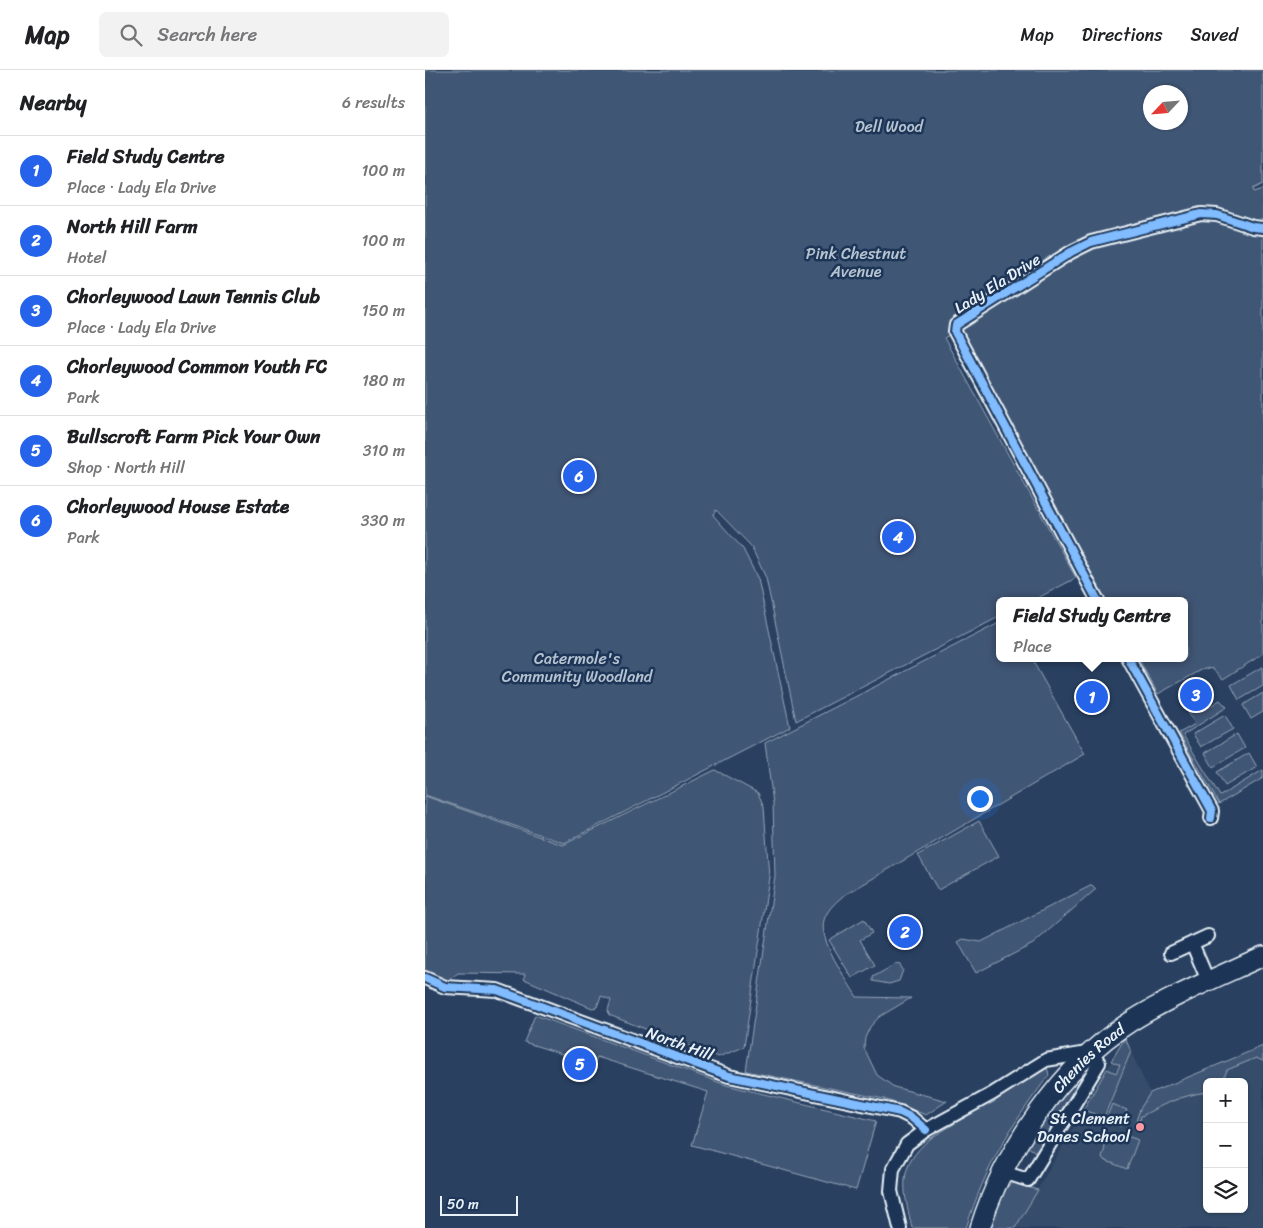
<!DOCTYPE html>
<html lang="en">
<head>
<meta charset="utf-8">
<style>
  body { margin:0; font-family:Sriracha,sans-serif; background:#f2f2f2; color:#202124 }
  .controls { position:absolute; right:15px; bottom:15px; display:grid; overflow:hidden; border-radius:8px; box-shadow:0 1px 4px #0004 }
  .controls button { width:45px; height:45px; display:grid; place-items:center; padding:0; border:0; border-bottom:1px solid #e0e0e0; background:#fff; color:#202124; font:25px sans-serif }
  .compass { position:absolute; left:718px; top:15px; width:45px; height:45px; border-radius:50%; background:#fff; box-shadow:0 1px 4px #0004; rotate:244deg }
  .scale { position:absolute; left:15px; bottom:12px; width:78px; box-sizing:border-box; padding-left:5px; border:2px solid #e8f1f8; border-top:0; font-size:14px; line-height:18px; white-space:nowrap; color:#e8f1f8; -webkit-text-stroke:4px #1d3557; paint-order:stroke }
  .you { position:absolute; left:554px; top:728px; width:18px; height:18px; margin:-12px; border:4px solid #fff; border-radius:50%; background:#1a73e8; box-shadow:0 0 0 8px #1a73e833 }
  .badge { display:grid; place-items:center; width:32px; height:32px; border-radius:50%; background:#2563eb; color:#fff; font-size:16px; font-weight:700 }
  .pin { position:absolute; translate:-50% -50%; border:2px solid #fff; box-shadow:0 1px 5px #0006 }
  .popup { position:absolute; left:571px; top:527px; width:192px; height:65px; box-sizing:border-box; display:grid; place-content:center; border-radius:8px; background:#fff; filter:drop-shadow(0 1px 4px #0005); font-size:16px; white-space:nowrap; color:#757577 }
  .popup b { font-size:19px; color:#202124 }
  .popup::after { content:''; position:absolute; left:50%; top:100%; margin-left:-10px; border:10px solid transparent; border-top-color:#fff }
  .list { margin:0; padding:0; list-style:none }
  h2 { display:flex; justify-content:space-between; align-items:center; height:65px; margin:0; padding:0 20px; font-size:21px }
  h2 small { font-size:16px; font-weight:400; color:#757577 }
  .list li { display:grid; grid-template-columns:32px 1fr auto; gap:15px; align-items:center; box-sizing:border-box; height:70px; padding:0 20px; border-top:1px solid #e0e0e0 }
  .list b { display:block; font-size:19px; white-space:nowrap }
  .list p { margin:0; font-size:16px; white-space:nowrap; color:#757577 }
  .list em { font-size:16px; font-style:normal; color:#757577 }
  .icon { flex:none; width:28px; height:28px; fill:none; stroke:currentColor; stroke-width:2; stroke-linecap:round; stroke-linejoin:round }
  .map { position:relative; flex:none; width:838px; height:1158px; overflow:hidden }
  header { display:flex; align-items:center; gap:30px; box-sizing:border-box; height:70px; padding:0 25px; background:#fff; border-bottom:1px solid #e0e0e0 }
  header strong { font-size:24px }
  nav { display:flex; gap:28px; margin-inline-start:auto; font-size:18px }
  .search { width:350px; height:45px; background:#f2f2f2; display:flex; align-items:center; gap:12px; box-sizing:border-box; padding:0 18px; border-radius:8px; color:#757577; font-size:19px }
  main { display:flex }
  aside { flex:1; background:#fff }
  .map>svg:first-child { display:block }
  .built { fill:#364d6b; fill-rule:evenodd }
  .green { fill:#415774; stroke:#94a4b6; fill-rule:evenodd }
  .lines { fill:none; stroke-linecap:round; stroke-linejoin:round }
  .street-casing { stroke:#e8f1f8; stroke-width:16 }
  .primary-casing { stroke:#e8f1f8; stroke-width:22 }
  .street { stroke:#1d3557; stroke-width:12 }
  .primary { stroke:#1d3557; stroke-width:19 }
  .cycleway-casing { stroke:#1d3557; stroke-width:11 }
  .cycleway { stroke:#80bcff; stroke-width:8 }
  .poi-dot { fill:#ff9aa2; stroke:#1d3557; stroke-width:2 }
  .labels { text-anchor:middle; stroke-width:5; stroke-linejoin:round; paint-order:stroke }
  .park-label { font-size:16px; fill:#b6c3d0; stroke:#1d3557 }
  .street-label { font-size:16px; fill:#e8f1f8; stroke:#1d3557 }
  .poi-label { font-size:16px; fill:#e8f1f8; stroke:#1d3557; text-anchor:end }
</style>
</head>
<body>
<header>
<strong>Map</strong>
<div class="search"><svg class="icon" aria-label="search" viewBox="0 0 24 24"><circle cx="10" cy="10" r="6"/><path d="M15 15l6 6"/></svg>Search here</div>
<nav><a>Map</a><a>Directions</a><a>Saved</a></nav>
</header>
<main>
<aside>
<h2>Nearby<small>6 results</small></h2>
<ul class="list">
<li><span class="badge">1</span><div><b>Field Study Centre</b><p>Place · Lady Ela Drive</p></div><em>100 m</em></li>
<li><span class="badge">2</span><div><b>North Hill Farm</b><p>Hotel</p></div><em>100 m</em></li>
<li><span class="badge">3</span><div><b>Chorleywood Lawn Tennis Club</b><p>Place · Lady Ela Drive</p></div><em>150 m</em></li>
<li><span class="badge">4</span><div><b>Chorleywood Common Youth FC</b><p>Park</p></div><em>180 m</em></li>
<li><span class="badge">5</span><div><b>Bullscroft Farm Pick Your Own</b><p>Shop · North Hill</p></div><em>310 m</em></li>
<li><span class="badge">6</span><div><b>Chorleywood House Estate</b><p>Park</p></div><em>330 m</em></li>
</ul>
</aside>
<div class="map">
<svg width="838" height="1158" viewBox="0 0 838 1158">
  <rect width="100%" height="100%" fill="#294061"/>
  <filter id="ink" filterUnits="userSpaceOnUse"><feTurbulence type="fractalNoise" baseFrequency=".02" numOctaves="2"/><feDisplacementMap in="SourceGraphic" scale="10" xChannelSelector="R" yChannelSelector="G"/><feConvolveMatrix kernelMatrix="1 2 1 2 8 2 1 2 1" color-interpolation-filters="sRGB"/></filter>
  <g filter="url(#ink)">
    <path class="built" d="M700,969L725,1023L838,976V1158H590ZM782,1012H819V1139H782Z"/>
    <path class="green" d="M0,0H838V114L828,119L829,122L838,119V584L798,609L789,599L780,598L733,624L713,588H760V531H681L534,259L519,268L651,508L607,531H574V547L371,651L341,508L326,476L291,440L288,445L318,479L333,509L365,657L139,773L0,725ZM726,22H756V52H726Z
      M574,553V588H606L660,684L418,826C410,833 402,840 399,850C393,870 422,910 432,927L486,928L454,947L445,957L440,968L439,978L452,1005L469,1017L522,1031L501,1045L459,1029L321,1001L350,806L348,733L340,673Z
      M837,597L838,616L814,630L806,615Z
      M838,623V642L826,649L818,635Z
      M795,630L802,637L758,665L795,726L838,700V708L794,734L754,663L770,654L763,642L773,635L777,641Z
      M800,645L808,659L776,677L768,664Z
      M812,664L820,678L788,697L780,683Z
      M824,683L832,697L800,716L792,702Z
      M290,700L333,723L339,737L344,807L319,977L293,987L184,945L183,940L186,930L176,926L172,937L167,938L99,909L100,904L33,903L22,911L0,901V726L138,775Z
      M554,751L574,786L513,820L493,785Z
      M667,815L671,819L608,874L551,903L533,872L538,869L556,872Z
      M439,849L447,863L435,870L450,895L427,908L404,870Z
      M471,894L475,895L478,900L474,911L464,914L448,911V907Z
      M110,945L301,1015L451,1051L431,1120L267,1075L283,1022L172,987L169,994L99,972Z
      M700,968L706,981L679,1047L658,1040L682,999L691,1003L695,995L686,991Z
      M838,976V991L831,988L802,1000L797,1012H782V1022C757,1025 736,1035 715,1047L716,1049L711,1052L712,1059L709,1057L715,1039L725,1023Z
      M622,997L624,1005C585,1057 561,1095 541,1158H487C478,1118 471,1097 506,1068Z
      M656,1003L659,1006L612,1083L600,1075L620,1044Z
      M687,1034L702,1040L695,1057L694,1053L679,1054Z
      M705,1067L713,1070L702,1099L679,1090L677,1087L680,1078L676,1070Z
      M588,1113L613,1120L590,1158H563L581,1117Z"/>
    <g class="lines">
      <defs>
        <path id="street" d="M673,531L530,262L531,255L646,182L666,172L776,144L792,145L828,157L838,158
          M703,588L787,741L786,748
          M767,873L783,911
          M746,883L783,866
          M0,908L20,917L72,920L304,1006L475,1042L487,1048L501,1060
          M475,1158L466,1121L468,1099L482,1074L501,1060L567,1024L621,990L668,982L674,993L603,1110L578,1102"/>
        <g id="primary">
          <path id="s1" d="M555,1158C579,1081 636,996 705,952C746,926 793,907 838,886"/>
        </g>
      </defs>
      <use href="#street" class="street-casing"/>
      <use href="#primary" class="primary-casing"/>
      <use href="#street" class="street"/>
      <use href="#primary" class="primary"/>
      <defs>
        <path id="cycleway" d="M673,531L530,262L531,255L646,182L666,172L776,144L792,145L828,157L838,158
          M703,588L787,741L786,748
          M0,908L20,917L72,920L304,1006L475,1042L487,1048L501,1060"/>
      </defs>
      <use href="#cycleway" class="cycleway-casing"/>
      <use href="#cycleway" class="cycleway"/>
    </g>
  </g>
  <circle class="poi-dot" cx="715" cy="1057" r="5"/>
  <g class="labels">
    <g class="park-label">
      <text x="464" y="62">Dell Wood</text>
      <text x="431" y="189">Pink Chestnut<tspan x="431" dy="18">Avenue</tspan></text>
      <text x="152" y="594">Catermole's<tspan x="152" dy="18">Community Woodland</tspan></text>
    </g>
    <g class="street-label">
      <text transform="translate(572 213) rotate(-32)" y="6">Lady Ela Drive</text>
      <text transform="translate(255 973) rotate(20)" y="6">North Hill</text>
      <text dy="6" stroke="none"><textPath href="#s1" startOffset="204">Chenies Road</textPath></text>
    </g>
    <g class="poi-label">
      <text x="705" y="1054">St Clement<tspan x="705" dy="18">Danes School</tspan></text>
    </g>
  </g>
</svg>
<div class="controls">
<button>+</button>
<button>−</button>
<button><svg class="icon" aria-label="layers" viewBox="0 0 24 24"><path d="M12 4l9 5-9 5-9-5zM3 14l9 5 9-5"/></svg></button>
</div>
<svg class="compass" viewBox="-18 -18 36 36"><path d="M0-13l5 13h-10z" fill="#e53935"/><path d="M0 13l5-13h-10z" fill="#757577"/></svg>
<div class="scale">50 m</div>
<div class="you"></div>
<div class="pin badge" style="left:667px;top:627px">1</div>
<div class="popup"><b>Field Study Centre</b>Place</div>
<div class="pin badge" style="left:480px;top:862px">2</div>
<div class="pin badge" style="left:771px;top:625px">3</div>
<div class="pin badge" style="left:473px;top:467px">4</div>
<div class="pin badge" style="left:155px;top:994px">5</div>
<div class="pin badge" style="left:154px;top:406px">6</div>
</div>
</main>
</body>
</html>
